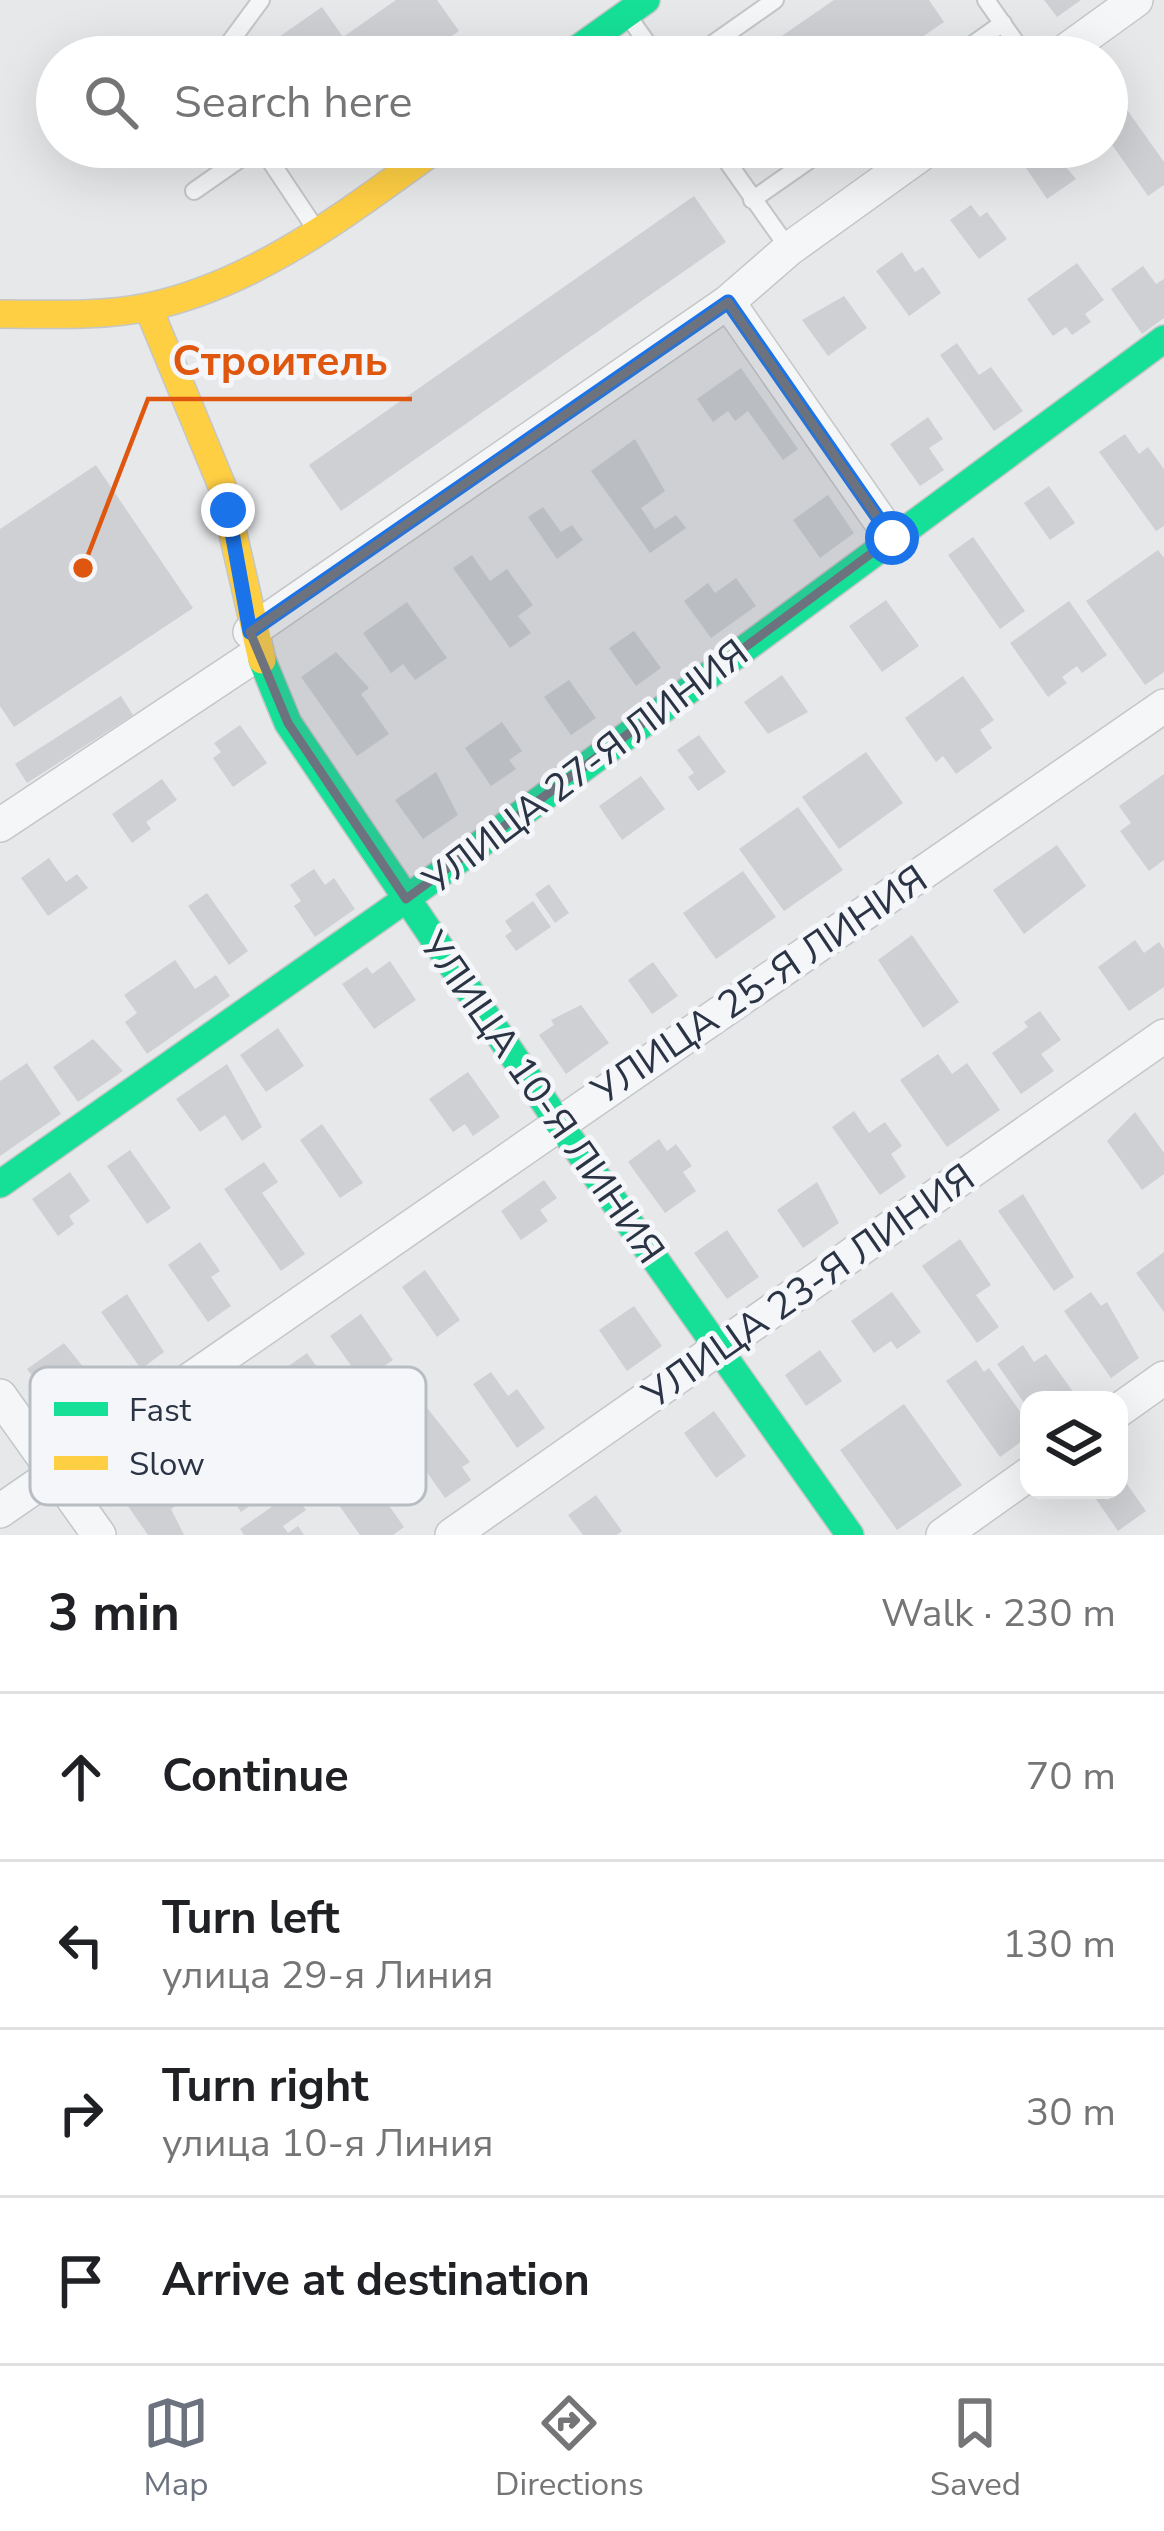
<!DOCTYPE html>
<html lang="en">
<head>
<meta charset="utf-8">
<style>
  body { margin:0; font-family:"Nunito Sans",sans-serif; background:#f2f2f2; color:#202124 }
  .controls { position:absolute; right:36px; bottom:36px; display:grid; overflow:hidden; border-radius:24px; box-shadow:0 12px 48px #0002 }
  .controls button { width:108px; height:108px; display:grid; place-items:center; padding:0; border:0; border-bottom:3px solid #e0e0e0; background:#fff; color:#202124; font:60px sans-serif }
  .stop { position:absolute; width:36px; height:36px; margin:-27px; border:9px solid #1a73e8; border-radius:50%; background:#fff }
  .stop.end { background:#1a73e8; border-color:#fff; box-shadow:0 3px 12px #0008 }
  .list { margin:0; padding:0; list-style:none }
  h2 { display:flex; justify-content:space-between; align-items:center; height:156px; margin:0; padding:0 48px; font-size:51px }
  h2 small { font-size:39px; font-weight:400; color:#757577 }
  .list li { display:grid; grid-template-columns:78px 1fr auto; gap:36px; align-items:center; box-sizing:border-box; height:168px; padding:0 48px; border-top:3px solid #e0e0e0 }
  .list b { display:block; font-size:45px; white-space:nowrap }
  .list p { margin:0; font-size:39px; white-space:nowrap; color:#757577 }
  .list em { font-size:39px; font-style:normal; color:#757577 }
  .icon { flex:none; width:66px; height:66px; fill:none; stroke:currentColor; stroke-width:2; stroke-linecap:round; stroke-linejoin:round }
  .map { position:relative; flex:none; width:1164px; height:1535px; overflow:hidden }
  .search { position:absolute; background:#fff; box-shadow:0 12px 48px #0002; left:36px; right:36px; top:36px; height:132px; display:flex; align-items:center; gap:30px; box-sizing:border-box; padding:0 42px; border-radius:66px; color:#757577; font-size:45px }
  .sheet { height:828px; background:#fff }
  nav { display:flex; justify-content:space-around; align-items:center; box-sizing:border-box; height:168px; border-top:3px solid #e0e0e0; background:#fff; font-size:33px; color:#757577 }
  nav a { display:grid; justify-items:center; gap:6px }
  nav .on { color:#6c737f }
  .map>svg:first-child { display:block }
  .building { fill:#ced0d3 }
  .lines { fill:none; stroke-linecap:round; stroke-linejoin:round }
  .lane-casing { stroke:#c4c6c8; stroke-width:20 }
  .street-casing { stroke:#c4c6c8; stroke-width:36 }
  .fast-casing { stroke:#c4c6c8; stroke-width:30 }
  .slow-casing { stroke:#c4c6c8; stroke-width:30 }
  .lane { stroke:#f5f6f7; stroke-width:16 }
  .street { stroke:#f5f6f7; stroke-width:33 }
  .fast { stroke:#16e098; stroke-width:27 }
  .slow { stroke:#ffcf43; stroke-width:27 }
  .route { stroke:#1a73e8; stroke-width:15 }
  .marked { fill:#6c737f; fill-opacity:0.2; stroke:#6c737f; stroke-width:9; stroke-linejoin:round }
  .labels { text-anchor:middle; stroke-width:10; stroke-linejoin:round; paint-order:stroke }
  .street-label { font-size:39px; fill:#2b3445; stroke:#f4f6f9 }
  .key { fill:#f4f6f9; stroke:#b8bcc3; stroke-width:3 }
  .key-label { font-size:33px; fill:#2b3445 }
  .leader { fill:none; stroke:#df570f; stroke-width:4.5 }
  .callout-dot { fill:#df570f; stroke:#f4f6f9; stroke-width:4.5 }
  .callout-label { font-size:42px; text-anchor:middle; font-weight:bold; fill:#df570f; stroke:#f4f6f9; stroke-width:10; stroke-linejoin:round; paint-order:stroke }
</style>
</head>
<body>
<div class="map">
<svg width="1164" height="1535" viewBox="0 0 1164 1535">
  <rect width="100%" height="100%" fill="#e6e8ea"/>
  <path class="building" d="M396,0H437L459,31L421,57H250L322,7L343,37Z
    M834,0H929L944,22L893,57H751Z
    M1044,0H1081L1057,17Z
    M1125,107L1164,162V185L1148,196L1108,139L1120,131L1110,118Z
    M1049,147L1076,179L1047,199L1024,165Z
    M694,196L726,242L341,511L309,465Z
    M971,205L980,217L987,212L1007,239L979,259L950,220Z
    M902,252L915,272L923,267L941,293L909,316L876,271Z
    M1077,263L1104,300L1085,314L1091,322L1072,335L1066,327L1053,336L1027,299Z
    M1143,266L1156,284L1164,279V318L1142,334L1111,289Z
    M844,296L867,328L828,356L802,320Z
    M957,343L979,375L991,367L1023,411L994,431L940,355Z
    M741,368L798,449L783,460L748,411L735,421L728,411L713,422L697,399Z
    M928,417L943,439L929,448L944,470L920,486L890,444Z
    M1125,434L1139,454L1148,447L1164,469V526L1156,531L1099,452Z
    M635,439L665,491L641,508L655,529L676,515L686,528L650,553L591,471Z
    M96,465L193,608L14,727L0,706V529Z
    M1049,486L1075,523L1050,540L1024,503Z
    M828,495L854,533L820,558L793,520Z
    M543,507L561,532L572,525L583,540L557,559L528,517Z
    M973,537L1025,611L1000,629L948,555Z
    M1158,550L1164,558V672L1145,685L1086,601Z
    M472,555L490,581L507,569L533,605L518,616L531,633L510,648L453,568Z
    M736,578L756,606L711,638L684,601L708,583L715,593Z
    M886,600L919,646L882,672L849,626Z
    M1069,601L1107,655L1082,673L1077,666L1062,677L1067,683L1048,697L1010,643Z
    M407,602L447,658L415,680L403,664L391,673L363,633Z
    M634,631L661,668L636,686L609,648Z
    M336,652L369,688L361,694L389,734L357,756L301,677Z
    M782,675L808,712L768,734L744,702Z
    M963,676L994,720L980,730L992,748L956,774L943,756L936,762L905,718Z
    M569,680L596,718L571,735L544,697Z
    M121,696L133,715L27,783L15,764Z
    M502,722L522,751L509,760L516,769L491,786L465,748Z
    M240,725L267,763L233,787L213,758L221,752L214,743Z
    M699,735L726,772L698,791L688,777L694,773L677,750Z
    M866,752L903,803L839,849L802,797Z
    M436,772L458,815L423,839L395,800Z
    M1164,774V860L1149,871L1120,831L1131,823L1119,806Z
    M641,776L665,809L622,840L599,806Z
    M162,779L177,800L146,822L151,829L132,843L112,814Z
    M798,807L843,870L784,911L739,849Z
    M1057,845L1086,886L1024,934L993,890Z
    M49,858L66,882L77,874L88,888L48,916L21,878Z
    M314,869L325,885L334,878L355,909L315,937L294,906L301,901L290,885Z
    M743,871L776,917L716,959L683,913Z
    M549,884L569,913L555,923L535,894Z
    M207,893L248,951L229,965L188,906Z
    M533,901L551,927L516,951L505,936L512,931L505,921Z
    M912,935L959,1002L923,1028L878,960Z
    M1135,940L1144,953L1159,942L1164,949V987L1129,1011L1098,967Z
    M175,960L195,989L216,975L230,996L147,1054L125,1022L137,1013L124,995Z
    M390,961L416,1000L374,1029L342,984L367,967L372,974Z
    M653,962L678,996L652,1014L628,980Z
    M581,1005L609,1043L566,1074L539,1035L554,1025L551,1020Z
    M1040,1011L1061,1040L1041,1054L1054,1071L1021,1094L992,1053L1028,1027L1024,1022Z
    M278,1028L304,1066L266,1092L240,1055Z
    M93,1039L123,1071L78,1102L53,1067Z
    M938,1054L952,1074L967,1063L1000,1110L947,1147L900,1080Z
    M27,1063L61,1114L0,1156V1081Z
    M227,1064L262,1127L242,1141L225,1115L200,1132L176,1099Z
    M468,1072L500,1117L473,1136L465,1124L453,1132L429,1099Z
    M854,1111L869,1133L885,1122L902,1146L891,1154L906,1177L880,1195L832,1127Z
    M1135,1112L1164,1153V1174L1142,1190L1107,1141Z
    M322,1124L363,1183L340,1198L300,1140Z
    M659,1139L667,1151L676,1144L692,1166L683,1172L696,1191L665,1213L628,1162Z
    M130,1150L171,1208L147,1224L107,1166Z
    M264,1162L278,1182L262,1193L305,1254L281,1271L224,1189Z
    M70,1172L90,1201L69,1216L74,1224L58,1236L32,1199Z
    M544,1180L557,1198L540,1210L548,1221L521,1240L501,1211Z
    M817,1182L839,1223L803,1248L777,1210Z
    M1023,1194L1074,1277L1054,1291L998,1211Z
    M727,1230L759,1277L727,1299L694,1253Z
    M960,1239L991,1285L976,1295L999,1327L977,1343L922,1266Z
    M200,1242L220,1271L211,1277L231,1306L208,1322L168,1265Z
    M1164,1252V1312L1136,1273Z
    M425,1270L460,1320L437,1337L402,1287Z
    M892,1292L921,1332L897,1349L891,1341L874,1353L851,1321Z
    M1091,1292L1101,1306L1107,1302L1139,1358L1111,1378L1064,1311Z
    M127,1294L164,1352L141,1369L101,1312Z
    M634,1306L662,1346L627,1371L599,1330Z
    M361,1314L393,1360L362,1381L330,1336Z
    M64,1343L105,1394L65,1422L27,1369Z
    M1023,1345L1034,1362L1046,1354L1079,1400H1029V1410L997,1364Z
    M820,1350L842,1381L806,1406L785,1375Z
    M307,1353L343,1404L305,1431L269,1380Z
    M976,1360L984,1372L989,1368L1029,1424V1436L1000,1457L946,1381Z
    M491,1372L508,1396L517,1389L545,1428L517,1448L473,1384Z
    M420,1399L470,1462L462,1467L471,1480L445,1498L390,1419Z
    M904,1404L962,1485L897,1530L840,1450Z
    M714,1411L746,1456L716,1478L684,1433Z
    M204,1418L211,1428L218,1424L234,1447L228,1451L261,1498L241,1512L185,1432Z
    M157,1451L189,1497L171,1509L184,1535H148L112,1483Z
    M357,1460L404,1527L393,1535H360L324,1484Z
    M1119,1473L1146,1511L1118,1531L1091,1492L1119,1490Z
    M293,1492L306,1510L283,1526L288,1533L298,1526L304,1535H244L240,1529Z
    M596,1495L622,1531L617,1535H583L568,1515Z"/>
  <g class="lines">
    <defs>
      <path id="lane" d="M986,0L1026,57
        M628,16L657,57
        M219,57L261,0
        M694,57L775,0
        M955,57L1003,23
        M261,147L317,231
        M717,147L789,249
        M194,191L257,147
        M752,200L828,147"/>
      <path id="street" d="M1057,57L1136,0
        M728,302L892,538
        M250,632L728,302L789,249L931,147
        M0,825L256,655
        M0,1396L99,1535
        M1119,1410L1164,1378
        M0,1511L1164,706
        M452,1535L1164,1036
        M943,1535L1029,1474"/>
      <path id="fast" d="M566,57L646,0
        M262,660L288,723L558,1122L850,1535
        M0,1184L406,899L1164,339"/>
      <path id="slow" d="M148,307L222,486L262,660
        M0,314C49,314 100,317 148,307C259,283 349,211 439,147"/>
    </defs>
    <use href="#lane" class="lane-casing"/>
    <use href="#street" class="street-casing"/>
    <use href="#fast" class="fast-casing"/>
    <use href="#slow" class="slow-casing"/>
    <use href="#lane" class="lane"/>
    <use href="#street" class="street"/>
    <use href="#fast" class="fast"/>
    <use href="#slow" class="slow"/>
  </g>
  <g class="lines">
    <path class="route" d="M228,510L250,632L728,302L892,538"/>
  </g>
  <path class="marked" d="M728,302L892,538L406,899L288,723L250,632Z"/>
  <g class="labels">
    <g class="street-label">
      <text transform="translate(585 766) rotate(-37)" y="14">УЛИЦА 27-Я ЛИНИЯ</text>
      <text transform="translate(759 984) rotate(-34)" y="14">УЛИЦА 25-Я ЛИНИЯ</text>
      <text transform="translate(543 1097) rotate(55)" y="14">УЛИЦА 10-Я ЛИНИЯ</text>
      <text transform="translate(808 1285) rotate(-35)" y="14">УЛИЦА 23-Я ЛИНИЯ</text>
    </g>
  </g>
  <rect x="30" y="1367" width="396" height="138" rx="18" class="key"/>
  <rect x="54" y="1402" width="54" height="14" fill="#16e098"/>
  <rect x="54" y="1456" width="54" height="14" fill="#ffcf43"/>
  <g class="key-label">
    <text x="129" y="1421">Fast</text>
    <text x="129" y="1475">Slow</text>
  </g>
  <path class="leader" d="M83 568L148 399H412"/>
  <circle class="callout-dot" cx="83" cy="568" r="12"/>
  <g class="callout-label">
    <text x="280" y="375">Строитель</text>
  </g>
</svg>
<div class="controls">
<button><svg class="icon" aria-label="layers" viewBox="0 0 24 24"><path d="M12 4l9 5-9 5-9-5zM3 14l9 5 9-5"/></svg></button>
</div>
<div class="stop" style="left:892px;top:538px"></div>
<div class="stop end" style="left:228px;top:510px"></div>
<div class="search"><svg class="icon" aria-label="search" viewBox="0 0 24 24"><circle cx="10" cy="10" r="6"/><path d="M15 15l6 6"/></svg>Search here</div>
</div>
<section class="sheet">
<h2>3 min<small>Walk · 230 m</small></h2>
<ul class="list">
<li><svg class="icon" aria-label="ahead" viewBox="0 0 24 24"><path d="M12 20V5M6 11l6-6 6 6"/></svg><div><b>Continue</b></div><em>70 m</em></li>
<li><svg class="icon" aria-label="left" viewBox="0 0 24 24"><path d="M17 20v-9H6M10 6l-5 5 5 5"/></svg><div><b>Turn left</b><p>улица 29-я Линия</p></div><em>130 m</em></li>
<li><svg class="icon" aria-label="right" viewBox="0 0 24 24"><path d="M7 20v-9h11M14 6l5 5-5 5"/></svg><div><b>Turn right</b><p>улица 10-я Линия</p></div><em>30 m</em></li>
<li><svg class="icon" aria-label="arrive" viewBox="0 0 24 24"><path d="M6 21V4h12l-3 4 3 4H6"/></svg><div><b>Arrive at destination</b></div></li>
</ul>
</section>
<nav>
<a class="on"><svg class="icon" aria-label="map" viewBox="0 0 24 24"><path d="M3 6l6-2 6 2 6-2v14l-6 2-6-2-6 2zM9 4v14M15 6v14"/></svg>Map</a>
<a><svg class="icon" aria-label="directions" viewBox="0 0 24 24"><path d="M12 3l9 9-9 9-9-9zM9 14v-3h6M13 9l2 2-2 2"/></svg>Directions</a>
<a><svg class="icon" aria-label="saved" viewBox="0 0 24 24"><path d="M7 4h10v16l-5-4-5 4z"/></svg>Saved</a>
</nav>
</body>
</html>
